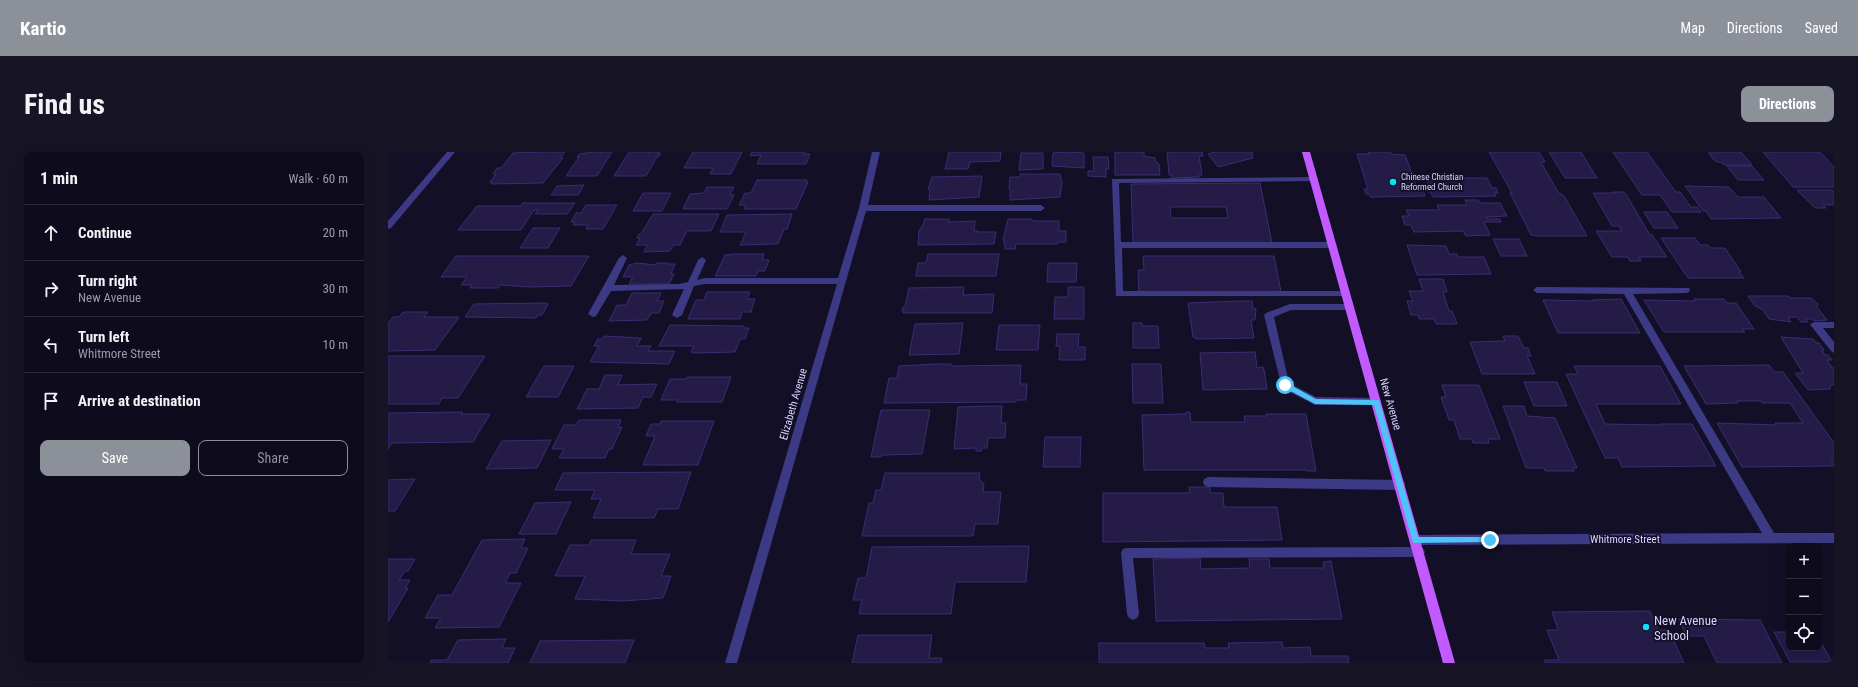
<!DOCTYPE html>
<html lang="en">
<head>
<meta charset="utf-8">
<style>
  body { margin:0; font-family:"Roboto Condensed",sans-serif; background:#171425; color:#f1f3f6 }
  .controls { position:absolute; right:12px; bottom:12px; display:grid; overflow:hidden; border-radius:8px; box-shadow:0 4px 16px #0002 }
  .controls button { width:36px; height:36px; display:grid; place-items:center; padding:0; border:0; border-bottom:1px solid #2e2b3b; background:#0e0b1c; color:#f1f3f6; font:20px sans-serif }
  .stop { position:absolute; width:12px; height:12px; margin:-9px; border:3px solid #4fc3f7; border-radius:50%; background:#fff }
  .stop.end { background:#4fc3f7; border-color:#fff; box-shadow:0 1px 4px #0008 }
  .list { margin:0; padding:0; list-style:none }
  h2 { display:flex; justify-content:space-between; align-items:center; height:52px; margin:0; padding:0 16px; font-size:17px }
  h2 small { font-size:13px; font-weight:400; color:#9b9ba3 }
  .list li { display:grid; grid-template-columns:26px 1fr auto; gap:12px; align-items:center; box-sizing:border-box; height:56px; padding:0 16px; border-top:1px solid #2e2b3b }
  .list b { display:block; font-size:15px; white-space:nowrap }
  .list p { margin:0; font-size:13px; white-space:nowrap; color:#9b9ba3 }
  .list em { font-size:13px; font-style:normal; color:#9b9ba3 }
  .actions { display:flex; gap:8px; padding:12px 16px }
  .actions a { flex:1; padding:9px 0; border:1px solid #8c9099; border-radius:8px; text-align:center; font-size:14px; color:#8c9099 }
  .actions .main { background:#8c9099; color:#fff }
  .icon { flex:none; width:22px; height:22px; fill:none; stroke:currentColor; stroke-width:2; stroke-linecap:round; stroke-linejoin:round }
  .map { position:relative; flex:none; width:1446px; height:511px; overflow:hidden; border-radius:8px }
  header { display:flex; align-items:center; gap:24px; box-sizing:border-box; height:56px; padding:0 20px; background:#8c9099; color:#fff }
  header strong { font-size:19px }
  nav { display:flex; gap:22px; margin-inline-start:auto; font-size:14px }
  .intro { display:flex; align-items:center; justify-content:space-between; box-sizing:border-box; height:96px; padding:0 24px }
  h1 { margin:0; font-size:28px }
  .button { padding:10px 18px; border-radius:8px; background:#8c9099; color:#fff; font-size:14px; font-weight:700 }
  main { display:flex; gap:24px; padding:0 24px }
  aside { flex:1; background:#0e0b1c; border-radius:8px; box-shadow:0 4px 16px #0002 }
  .map>svg:first-child { display:block }
  .building { fill:#241b47; stroke:#3b2d73; fill-rule:evenodd }
  .lines { fill:none; stroke-linecap:round; stroke-linejoin:round }
  .minor { fill:#3d3a85; fill-rule:evenodd }
  .major { fill:#c25bff; fill-rule:evenodd }
  .route { fill:#4fc3f7 }
  .poi-dot { fill:#00e5ff; stroke:#130f26; stroke-width:1.5 }
  .labels { text-anchor:middle; stroke-width:3.5; stroke-linejoin:round; paint-order:stroke }
  .far-poi-label { font-size:9px; fill:#d9d4ff; stroke:#130f26; text-anchor:start }
  .street-label { font-size:11px; fill:#d9d4ff; stroke:#130f26 }
  .near-poi-label { font-size:13px; fill:#d9d4ff; stroke:#130f26; text-anchor:start }
</style>
</head>
<body>
<header>
<strong>Kartio</strong>
<nav><a>Map</a><a>Directions</a><a>Saved</a></nav>
</header>
<div class="intro"><h1>Find us</h1><a class="button">Directions</a></div>
<main>
<aside>
<h2>1 min<small>Walk · 60 m</small></h2>
<ul class="list">
<li><svg class="icon" aria-label="ahead" viewBox="0 0 24 24"><path d="M12 20V5M6 11l6-6 6 6"/></svg><div><b>Continue</b></div><em>20 m</em></li>
<li><svg class="icon" aria-label="right" viewBox="0 0 24 24"><path d="M7 20v-9h11M14 6l5 5-5 5"/></svg><div><b>Turn right</b><p>New Avenue</p></div><em>30 m</em></li>
<li><svg class="icon" aria-label="left" viewBox="0 0 24 24"><path d="M17 20v-9H6M10 6l-5 5 5 5"/></svg><div><b>Turn left</b><p>Whitmore Street</p></div><em>10 m</em></li>
<li><svg class="icon" aria-label="arrive" viewBox="0 0 24 24"><path d="M6 21V4h12l-3 4 3 4H6"/></svg><div><b>Arrive at destination</b></div></li>
</ul>
<div class="actions"><a class="main">Save</a><a>Share</a></div>
</aside>
<div class="map">
<svg width="1446" height="511" viewBox="0 0 1446 511">
  <rect width="100%" height="100%" fill="#130f26"/>
  <path class="building" d="M155,0H177L172,6H175L155,31L103,32L104,30H102L108,22H105L109,16H113L125,1Z
    M205,0H224L209,24H178L191,5H189L191,2Z
    M241,0H272L270,2H273L269,5L258,24H226Z
    M305,0H354L343,22H322L325,16H296Z
    M364,0H417L416,2H422L418,12H369L373,3L362,4Z
    M561,0H613L612,9L582,10L580,17H557Z
    M681,0L696,1V16L664,14L665,1Z
    M727,0H756V4L767,6V9L771,12L772,23H727Z
    M779,0H814L815,4H811L814,23H811V25L784,26V23H781Z
    M827,0H864L865,6L830,15L820,2Z
    M980,0H1002L1003,2L1017,3L1030,38H1035L1037,44L983,45L981,42H978L976,37H980L969,2H981Z
    M1101,0H1151L1157,10H1153L1170,40L1176,44L1199,84H1149L1143,83L1122,41H1124Z
    M1161,0H1193L1209,26H1177Z
    M1225,0H1259L1288,40H1292L1303,55H1309L1313,60H1284L1272,43H1254Z
    M1320,0H1353L1364,13H1336L1333,10H1329L1325,7Z
    M1375,0H1432L1446,15V35H1405Z
    M633,1H655V17L631,18Z
    M705,5H720L721,17H718V25L700,24V19H706Z
    M1339,14H1364L1376,28H1350Z
    M632,22H672L674,31L672,45L622,48V37H621L622,25H632Z
    M1036,23H1075L1076,26H1099L1104,36H1108L1110,41H1106L1108,44L1045,45L1043,40H1040L1037,34H1041Z
    M594,24L591,45L541,48L542,37H540L544,25Z
    M369,28H419L418,30H420L408,57H356L358,53H351L357,41H363Z
    M872,31L884,91L745,92L743,32ZM782,55H838L840,66H783Z
    M196,33L190,43H163L169,34Z
    M1297,34L1341,35L1350,45H1376L1393,66L1323,67L1318,59H1315Z
    M319,35H346L342,43H346L339,57H295L302,42L316,41Z
    M1409,38H1444L1446,40V53H1435L1438,56H1427Z
    M1225,40H1235L1238,42L1262,83H1264L1279,105H1251L1253,109H1242L1240,105H1224L1208,79H1234L1231,74H1224L1205,41H1227Z
    M255,41H283L274,59H245Z
    M1077,48H1090L1092,51H1112L1119,64L1098,65L1099,67H1112L1113,70H1096L1102,83L1078,84L1075,79L1026,80L1023,73H1017L1014,64H1021L1018,58H1051L1049,53H1079Z
    M135,51H187L179,62H147L150,58H146L133,78H70L89,54H133Z
    M198,53H229L215,77H198L200,73H185L187,70H183L188,61H193Z
    M1256,60H1279L1290,76H1266Z
    M265,62H331L323,79H299L292,93H285L282,99L256,100L259,93H248L252,86H249L251,82H253Z
    M404,62L399,77H396L390,92L352,93L358,80H332L339,63Z
    M537,67H561V70L587,69L586,79H590V80H608L606,92L530,93L531,79L535,73Z
    M620,67H644V69H671V79H678V90H670L669,92H628L627,97H617V92H616V87H615Z
    M145,76H172L160,96H132Z
    M1273,86H1307L1312,93H1320L1323,96H1337L1353,120H1351L1356,126H1300Z
    M1105,87H1131L1139,104H1113Z
    M1019,93L1058,94L1061,102H1069L1070,105H1096L1103,122L1029,123Z
    M346,102H376L374,108H381L377,119H370L368,124H327L337,103Z
    M540,102H611L608,124H528L530,111H538Z
    M68,104H201L183,134L141,135L112,133L110,136H82L84,133H73L79,125H53Z
    M755,104H886L893,140H751L750,118H756Z
    M249,111L268,113L269,111H280L279,112H287L283,122H286L281,132H241L245,125H235L241,113Z
    M660,111H689L688,130H659Z
    M1031,127H1055L1059,140H1055L1061,159H1064L1069,172H1048L1046,167H1031L1030,163H1023L1019,149H1025L1021,139H1035Z
    M576,135L575,143L606,142L604,161H515L516,160H514L515,155H517L521,136Z
    M680,135H696V167H666L667,145H680Z
    M319,140H362L359,147H367L363,160H354L352,167H300L308,148H316Z
    M244,141H273L269,149H276L271,161H263L259,168L221,169L229,153H238Z
    M1360,144H1401L1402,146H1423L1430,152L1429,155L1439,168L1426,169L1425,167H1418L1420,170H1413L1409,165H1400L1403,170L1381,167L1374,157L1367,154Z
    M1233,147L1252,181H1170L1155,148L1205,149L1204,148Z
    M1306,147H1336L1339,151H1348L1366,177H1355L1357,180H1276L1256,148L1307,149Z
    M851,149H864L865,156L868,157L867,168H863L866,186L809,187L805,185L800,151Z
    M157,151L160,152L154,163H150L148,166L77,165L86,152Z
    M15,160H40L36,165H71L47,198L0,199V171L5,165H11Z
    M575,171L571,202L521,203L527,172Z
    M745,171H754L755,174H770L771,196H745Z
    M282,173L356,174V176H361L357,187H352L347,200L305,201L303,200L306,194H271Z
    M611,173H652L650,198H608Z
    M669,182H691L690,195H697V208H671L672,194H668Z
    M216,184L253,186L249,194H263L260,199H287L281,212L202,210L211,194H206L210,187H214Z
    M1115,184H1130L1136,196H1140L1143,204H1139L1147,222H1094L1082,190L1117,189Z
    M1393,185L1425,187L1428,191H1431L1436,198H1434L1437,203H1440L1444,208H1439L1444,216H1446V233H1443L1442,237L1420,238L1407,221H1415Z
    M867,200L869,216L875,215L876,218L879,237L815,238L812,201Z
    M0,204H97L70,246H54L51,252H0Z
    M548,212H563V214L633,213L632,232H639L638,248H628V250L496,251L501,226H509L511,214Z
    M744,212H773L775,251H745Z
    M1381,213L1386,220H1395L1446,291V306H1443L1446,310V314L1354,315L1329,271L1388,273L1387,271H1415L1402,251H1374L1373,249H1349L1350,251L1318,252L1296,214Z
    M156,214H186L170,245H138Z
    M1186,214H1272L1293,252H1208L1217,272L1272,273V272H1304L1328,314L1234,315L1230,306H1217L1178,222H1190Z
    M217,223H234L230,233L269,232L263,245H255L250,256L189,257L199,237H211Z
    M299,225H343L334,250H289L290,248H273L282,227H298Z
    M1136,230H1169L1179,254H1146Z
    M1054,233H1091L1112,287H1100L1101,291H1085L1084,287H1072L1066,268H1061L1053,245H1058Z
    M602,254H614L613,271H618L617,286H600L599,296H594L593,299H588V296L566,297L570,255Z
    M1115,254H1136L1139,264L1167,266L1189,316H1185L1186,319H1157L1156,316H1138Z
    M493,258H542L534,302L494,303L493,305H483Z
    M75,260L73,262H102L85,290L4,291L0,297V261Z
    M798,260H802L803,270H857L856,264H879L878,262H918L928,319H918V318H756L754,263L798,262Z
    M191,268H233L230,276L234,275L224,297H221L217,306H171L176,297H164L176,273H188Z
    M273,269H326L310,313H255L267,284H258L263,272H272Z
    M657,285H693L692,315H655Z
    M163,288L149,316L98,317L114,289Z
    M303,320L290,357H270L266,366H205L213,347H203L207,338H167L175,321Z
    M497,321H592L591,327L596,332L595,340H613L610,372H587L585,384H474L481,351H485L488,338H493Z
    M27,327L7,359H0V328Z
    M801,335H822V341H835L836,355H889L894,388L715,390V341H802Z
    M183,350L168,382H131L147,351Z
    M137,387L133,396H140L128,421H122L117,431H133L111,475L47,476L53,466H37L50,443H64L94,388Z
    M203,388H248L243,402H282L273,424H283L275,446L236,449L187,447L197,424H167L182,393H201Z
    M641,394L638,430H567L563,462H471L474,448H465L470,426H478L484,395Z
    M812,406L813,417L862,416L861,407H881L882,416H936L935,410L943,409L954,467L768,469L765,407Z
    M0,407H27L20,419H17L11,428H22L17,436H20L0,470Z
    M1262,459L1270,478H1281L1296,511H1157V508H1171L1159,478H1170L1164,460Z
    M1291,467L1372,468L1394,511H1329L1316,484H1298Z
    M1386,480H1401V496H1431V487L1444,510H1402Z
    M470,483H544L541,506H554L553,511H464Z
    M118,487L114,496H127L120,511H42L43,508H59L70,488Z
    M246,488L237,511H142L152,489Z
    M894,490L895,496L922,495L923,504H960L961,511H711V491H816L817,496H841L840,491Z"/>
  <g class="lines">
    <path class="minor" d="M59,0H67L3,76L0,77V69Z
      M484,0H492L480,53H653L657,56L653,59H478L349,511H337L449,132H317L306,134L294,163L289,166L284,163L296,137L223,139L208,164L205,165L200,162L231,106L235,103L239,106L226,133L291,132L300,130L310,108L314,105L318,108L309,128L317,126H450L471,56Z
      M926,25L930,27L929,29L731,31L733,90H945L949,93L945,96H734L735,139H958L962,142L961,144H728L724,27Z
      M1149,135L1301,136L1302,138L1301,140L1298,141L1245,142L1386,381H1446V391L1027,393L1023,392L1021,388L1023,384L1027,383L1374,381L1236,142L1149,141L1145,138Z
      M902,152H962L967,155L962,158H903L886,165L901,231L928,245L988,246L992,247L993,250L992,253H927L894,236L876,163L878,161Z
      M1427,170H1446V176H1435L1446,190V201L1443,199L1424,175L1422,173L1424,171Z
      M820,325L1012,328L1016,330L1017,333L1016,336L1012,338L820,335L816,333L815,330L816,327Z
      M1031,395L1035,396L1037,400L1035,404L1031,405L745,406L751,462L749,466L745,468L741,466L739,462L733,401L735,397L739,396Z"/>
    <path class="major" d="M914,0H922L1067,511H1055Z"/>
  </g>
  <path class="route" d="M895,231H899L928,247L991,248L1030,385H1102L1105,388L1104,390L1025,391L986,253L927,252L895,235Z"/>
  <g class="poi-dot">
    <circle cx="1005" cy="30" r="4"/>
    <circle cx="1258" cy="475" r="4"/>
  </g>
  <g class="labels">
    <g class="far-poi-label">
      <text x="1013" y="28">Chinese Christian<tspan x="1013" dy="10">Reformed Church</tspan></text>
    </g>
    <g class="street-label">
      <text transform="translate(405 252) rotate(-74)" y="4">Elizabeth Avenue</text>
      <text transform="translate(1003 252) rotate(74)" y="4">New Avenue</text>
      <text x="1237" y="391">Whitmore Street</text>
    </g>
    <g class="near-poi-label">
      <text x="1266" y="473">New Avenue<tspan x="1266" dy="15">School</tspan></text>
    </g>
  </g>
</svg>
<div class="controls">
<button>+</button>
<button>−</button>
<button><svg class="icon" aria-label="locate" viewBox="0 0 24 24"><circle cx="12" cy="12" r="6"/><path d="M12 2v4M12 18v4M2 12h4M18 12h4"/></svg></button>
</div>
<div class="stop" style="left:897px;top:233px"></div>
<div class="stop end" style="left:1102px;top:388px"></div>
</div>
</main>
</body>
</html>
